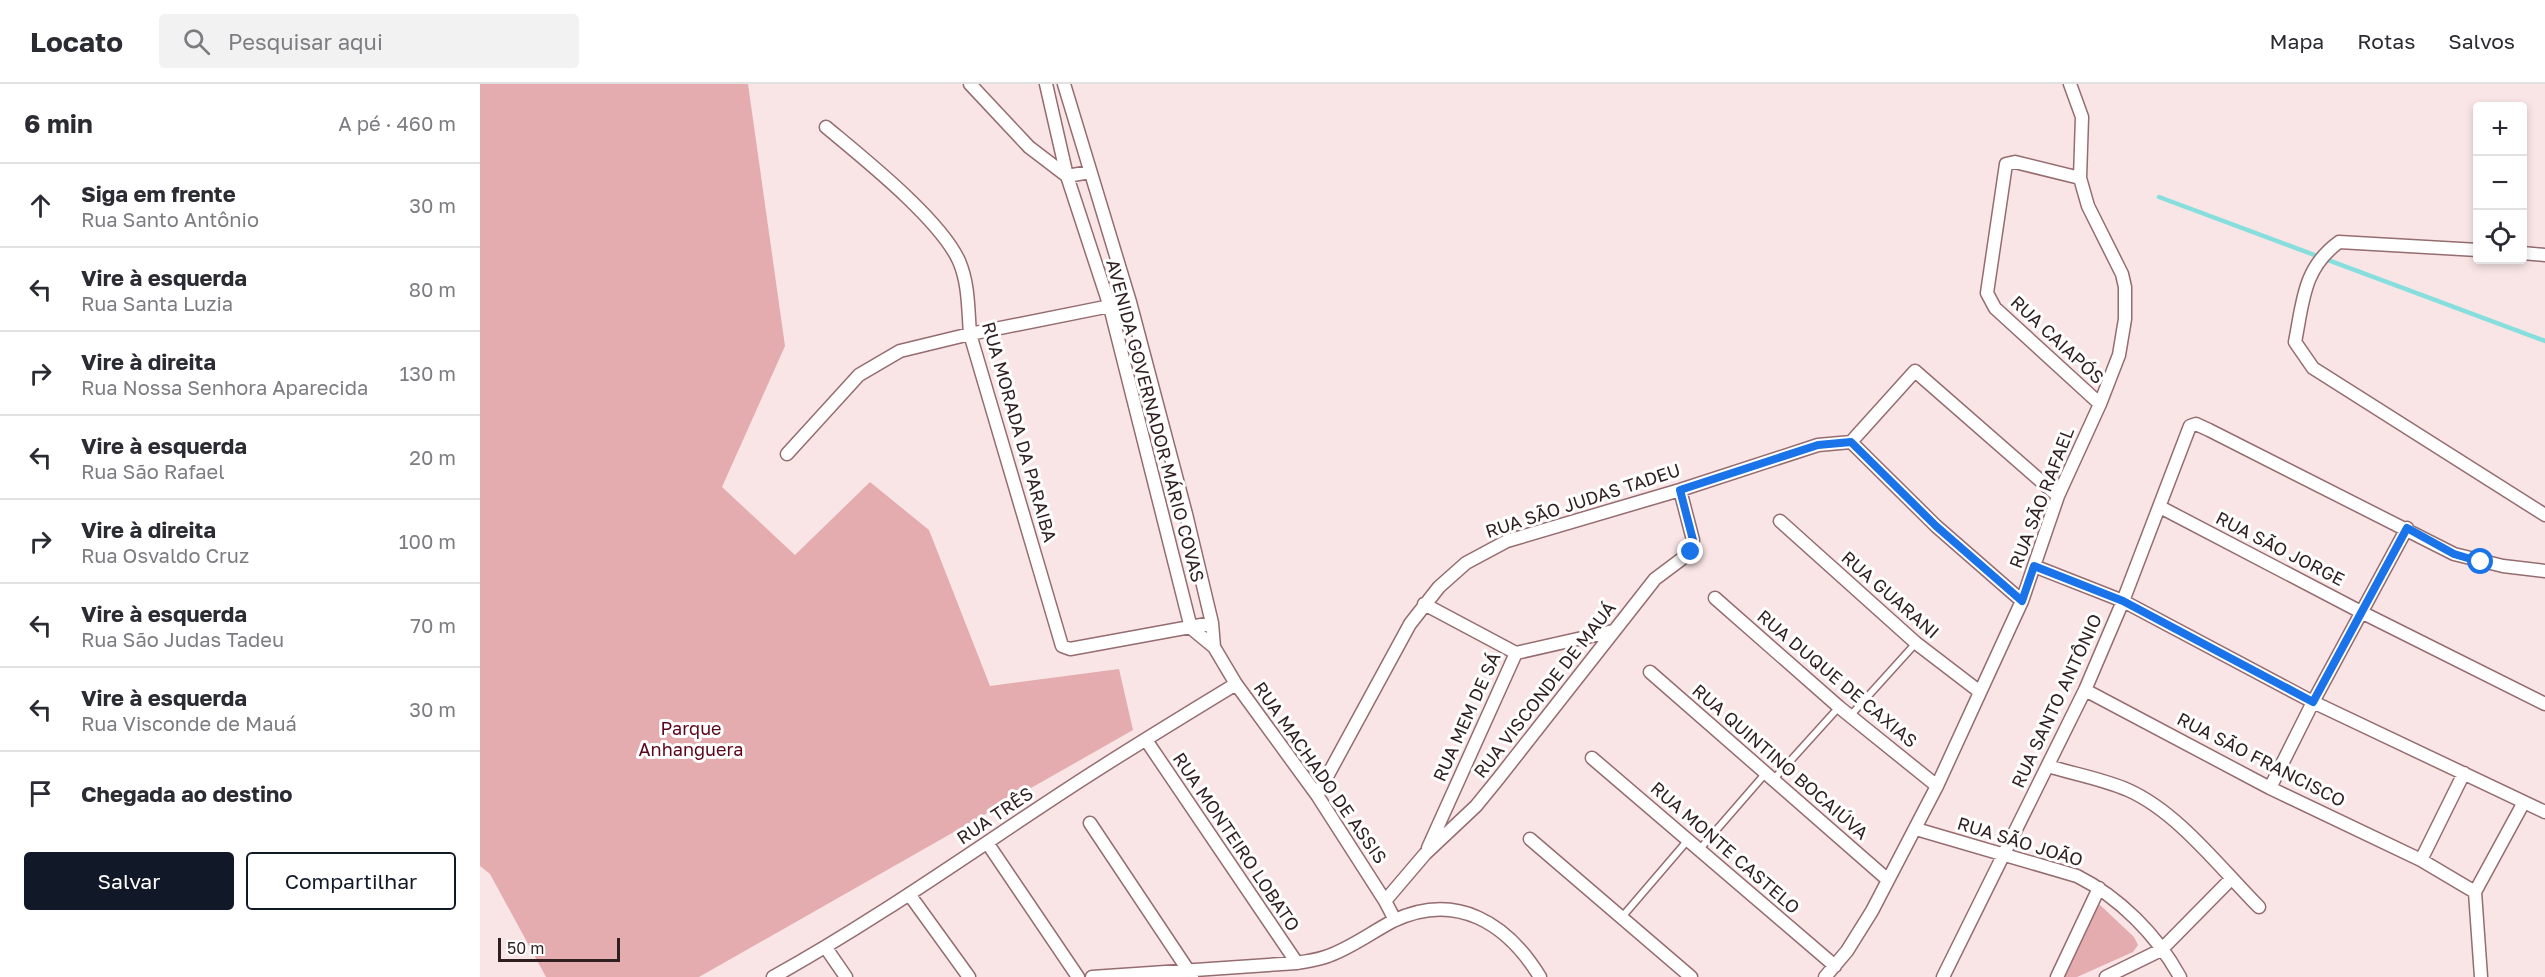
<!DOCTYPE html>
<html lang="pt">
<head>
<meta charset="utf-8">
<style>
  body { margin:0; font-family:"Golos Text",sans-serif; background:#f2f2f3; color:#2b2b33 }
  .controls { position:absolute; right:18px; top:18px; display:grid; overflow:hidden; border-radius:6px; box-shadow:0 3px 9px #0003 }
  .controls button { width:54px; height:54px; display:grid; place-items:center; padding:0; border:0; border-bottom:2px solid #e1e1e2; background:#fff; color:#2b2b33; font:30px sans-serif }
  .scale { position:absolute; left:18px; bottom:15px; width:122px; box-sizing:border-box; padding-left:6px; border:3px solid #301f21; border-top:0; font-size:16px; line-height:21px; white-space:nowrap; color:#301f21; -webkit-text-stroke:4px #fff; paint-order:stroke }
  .stop { position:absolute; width:18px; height:18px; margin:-14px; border:4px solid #1a73e8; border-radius:50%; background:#fff }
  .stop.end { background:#1a73e8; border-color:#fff; box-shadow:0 2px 6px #0008 }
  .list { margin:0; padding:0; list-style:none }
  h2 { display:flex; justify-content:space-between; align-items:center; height:78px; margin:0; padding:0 24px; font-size:26px }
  h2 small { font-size:20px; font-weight:400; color:#7c7c81 }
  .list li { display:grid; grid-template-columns:39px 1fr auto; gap:18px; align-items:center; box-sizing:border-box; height:84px; padding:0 24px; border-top:2px solid #e1e1e2 }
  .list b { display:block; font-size:22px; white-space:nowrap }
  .list p { margin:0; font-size:20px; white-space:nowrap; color:#7c7c81 }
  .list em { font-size:20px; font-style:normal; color:#7c7c81 }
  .actions { display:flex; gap:12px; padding:18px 24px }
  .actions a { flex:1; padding:14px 0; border:2px solid #111827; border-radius:6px; text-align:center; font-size:21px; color:#111827 }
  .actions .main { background:#111827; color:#fff }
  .icon { flex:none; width:33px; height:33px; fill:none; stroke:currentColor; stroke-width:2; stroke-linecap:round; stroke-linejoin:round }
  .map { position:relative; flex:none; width:2065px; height:893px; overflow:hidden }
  header { display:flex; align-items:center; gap:36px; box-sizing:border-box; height:84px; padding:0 30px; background:#fff; border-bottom:2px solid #e1e1e2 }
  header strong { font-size:28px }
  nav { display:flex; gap:33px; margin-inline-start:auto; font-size:21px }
  .search { width:420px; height:54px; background:#f2f2f3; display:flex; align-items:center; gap:15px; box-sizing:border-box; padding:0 21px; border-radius:6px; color:#7c7c81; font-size:22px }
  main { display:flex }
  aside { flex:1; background:#fff }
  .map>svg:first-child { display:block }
  .green { fill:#e4acaf }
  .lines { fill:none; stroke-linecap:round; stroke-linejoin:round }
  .stream { stroke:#86dedd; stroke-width:4.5 }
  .lane-casing { stroke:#956c6f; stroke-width:9 }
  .street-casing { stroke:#956c6f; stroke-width:15 }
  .lane { stroke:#fff; stroke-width:6 }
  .street { stroke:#fff; stroke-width:12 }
  .route { stroke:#1a73e8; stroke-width:8 }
  .labels { text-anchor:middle; stroke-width:6; stroke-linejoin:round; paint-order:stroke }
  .street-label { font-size:18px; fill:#301f21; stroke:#fff }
  .park-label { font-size:18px; fill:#5b051c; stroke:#fff }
</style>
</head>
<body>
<header>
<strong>Locato</strong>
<div class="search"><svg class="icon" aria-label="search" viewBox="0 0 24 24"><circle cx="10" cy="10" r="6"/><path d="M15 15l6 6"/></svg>Pesquisar aqui</div>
<nav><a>Mapa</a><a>Rotas</a><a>Salvos</a></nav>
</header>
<main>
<aside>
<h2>6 min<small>A pé · 460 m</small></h2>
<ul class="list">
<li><svg class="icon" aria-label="ahead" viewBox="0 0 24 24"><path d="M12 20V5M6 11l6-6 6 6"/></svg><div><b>Siga em frente</b><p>Rua Santo Antônio</p></div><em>30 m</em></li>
<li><svg class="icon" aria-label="left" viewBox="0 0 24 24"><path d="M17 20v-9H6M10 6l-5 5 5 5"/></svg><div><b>Vire à esquerda</b><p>Rua Santa Luzia</p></div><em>80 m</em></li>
<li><svg class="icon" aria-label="right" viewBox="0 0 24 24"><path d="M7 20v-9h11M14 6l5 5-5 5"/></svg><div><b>Vire à direita</b><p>Rua Nossa Senhora Aparecida</p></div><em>130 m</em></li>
<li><svg class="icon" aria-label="left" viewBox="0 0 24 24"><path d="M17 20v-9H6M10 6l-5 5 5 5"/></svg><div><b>Vire à esquerda</b><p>Rua São Rafael</p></div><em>20 m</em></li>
<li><svg class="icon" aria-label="right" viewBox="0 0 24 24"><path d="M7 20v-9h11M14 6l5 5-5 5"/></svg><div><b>Vire à direita</b><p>Rua Osvaldo Cruz</p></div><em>100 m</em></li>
<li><svg class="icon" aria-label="left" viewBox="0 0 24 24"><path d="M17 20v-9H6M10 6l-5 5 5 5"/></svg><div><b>Vire à esquerda</b><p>Rua São Judas Tadeu</p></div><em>70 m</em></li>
<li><svg class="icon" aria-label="left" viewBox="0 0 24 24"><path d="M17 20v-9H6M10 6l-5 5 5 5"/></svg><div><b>Vire à esquerda</b><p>Rua Visconde de Mauá</p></div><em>30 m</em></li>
<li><svg class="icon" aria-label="arrive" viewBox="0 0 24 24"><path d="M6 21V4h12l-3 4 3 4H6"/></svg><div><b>Chegada ao destino</b></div></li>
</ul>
<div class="actions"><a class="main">Salvar</a><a>Compartilhar</a></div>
</aside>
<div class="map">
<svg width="2065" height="893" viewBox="0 0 2065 893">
  <rect width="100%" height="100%" fill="#f9e5e6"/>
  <path class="green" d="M0,0H268L305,262L242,403L315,471L390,398L449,446L510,602L639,585L653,646L219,893H66L10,790L0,782Z
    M1619,820L1654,853L1658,861L1653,868L1597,893H1583Z"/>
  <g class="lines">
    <path class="stream" d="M1679,113L2065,257"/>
    <defs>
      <path id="lane" d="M1370,632L1436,559
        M1293,696L1359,623
        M1219,766L1285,690
        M1142,833L1208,756"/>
      <path id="street" d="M490,0L549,63L587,92L610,88
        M566,0L587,92L630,223L711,544L734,563L756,600L837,711L905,817L915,836
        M584,0L650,218L706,430L732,539L734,563
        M346,43C383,74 460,135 479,177C489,200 488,226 490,250L582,562L590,565L732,539
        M1600,94L1535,78L1526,80L1507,209L1515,224L1620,320
        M1998,166L1859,158C1823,184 1823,218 1815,258L1833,284L2065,431
        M2042,169L2065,171
        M1371,358L1456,442L1542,517
        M307,370L379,291L420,267L490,250L650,218
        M1680,423L1881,528L2065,620
        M1300,437L1436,559L1500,608
        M1554,482L1643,517L1833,618L2065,728
        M1235,514L1359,623L1457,702
        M944,520L1036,569
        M1170,588L1408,796
        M1605,606L1790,704L1941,776L1995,808
        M666,656L817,879
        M1112,674L1355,882
        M1568,682C1594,690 1623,695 1648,706C1698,728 1741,785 1779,823
        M1790,704L1833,618L1927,444
        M837,711L930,540L959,503L986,479L1027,457L1200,406L1338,361L1371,358L1435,287L1578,412
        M610,739L712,892
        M1436,745L1597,792C1639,813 1677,851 1700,893
        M1050,755L1211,893
        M508,760L598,893
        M948,764L1036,569L1133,547
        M1941,776L1984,689
        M429,810L489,893
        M905,817L945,770L996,722L1018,695L1175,495L1211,468L1213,456L1200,406
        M346,864L366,893
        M293,893C396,836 491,768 589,704C644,668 700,634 756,600
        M612,893L817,879C827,877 838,876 848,872C871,864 892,848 913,837C976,807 1027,839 1060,893
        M1345,893L1367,867L1392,827L1457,702L1542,517L1578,412L1620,320L1639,271L1645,235V203L1642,190L1608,122L1600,94L1602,33L1590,0
        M1463,893L1605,606L1643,517L1710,342L1716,340L1729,346L1974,470L2023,482L2065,487
        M1577,893L1619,804
        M1626,893L1681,866L1751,795
        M2001,893L1995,808L2044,718"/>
    </defs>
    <use href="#lane" class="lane-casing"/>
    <use href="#street" class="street-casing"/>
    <use href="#lane" class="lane"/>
    <use href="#street" class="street"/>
  </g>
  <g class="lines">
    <path class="route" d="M1211,468L1213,456L1200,406L1338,361L1371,358L1456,442L1542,517L1554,482L1643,517L1833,618L1927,444L1974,470L2001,478"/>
  </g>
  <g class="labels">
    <g class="street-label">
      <text transform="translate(1577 256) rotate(43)" y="6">RUA CAIAPÓS</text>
      <text transform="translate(675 337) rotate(75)" y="6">AVENIDA GOVERNADOR MÁRIO COVAS</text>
      <text transform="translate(539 348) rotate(74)" y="6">RUA MORADA DA PARAIBA</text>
      <text transform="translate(1562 414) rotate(-69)" y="6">RUA SÃO RAFAEL</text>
      <text transform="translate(1103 417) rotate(-18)" y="6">RUA SÃO JUDAS TADEU</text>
      <text transform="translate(1800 465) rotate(27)" y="6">RUA SÃO JORGE</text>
      <text transform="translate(1410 511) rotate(41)" y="6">RUA GUARANI</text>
      <text transform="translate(1357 595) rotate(40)" y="6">RUA DUQUE DE CAXIAS</text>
      <text transform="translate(1065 606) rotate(-52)" y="6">RUA VISCONDE DE MAUÁ</text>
      <text transform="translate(1577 617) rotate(-65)" y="6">RUA SANTO ANTÔNIO</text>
      <text transform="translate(987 633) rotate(-66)" y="6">RUA MEM DE SÁ</text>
      <text transform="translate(1781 676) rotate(27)" y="6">RUA SÃO FRANCISCO</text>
      <text transform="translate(1300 678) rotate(41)" y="6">RUA QUINTINO BOCAIÚVA</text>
      <text transform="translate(840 689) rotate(55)" y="6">RUA MACHADO DE ASSIS</text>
      <text transform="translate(515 732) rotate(-34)" y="6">RUA TRÊS</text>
      <text transform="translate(756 758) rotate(56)" y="6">RUA MONTEIRO LOBATO</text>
      <text transform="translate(1540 758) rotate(17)" y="6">RUA SÃO JOÃO</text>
      <text transform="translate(1245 764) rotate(41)" y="6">RUA MONTE CASTELO</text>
    </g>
    <g class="park-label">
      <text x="211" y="651">Parque<tspan x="211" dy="21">Anhanguera</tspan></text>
    </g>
  </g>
</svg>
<div class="controls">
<button>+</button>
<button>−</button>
<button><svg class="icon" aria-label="locate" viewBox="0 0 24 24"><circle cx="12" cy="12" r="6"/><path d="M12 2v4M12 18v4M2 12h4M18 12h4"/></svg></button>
</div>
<div class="scale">50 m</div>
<div class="stop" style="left:2001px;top:478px"></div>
<div class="stop end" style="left:1211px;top:468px"></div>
</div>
</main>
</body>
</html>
